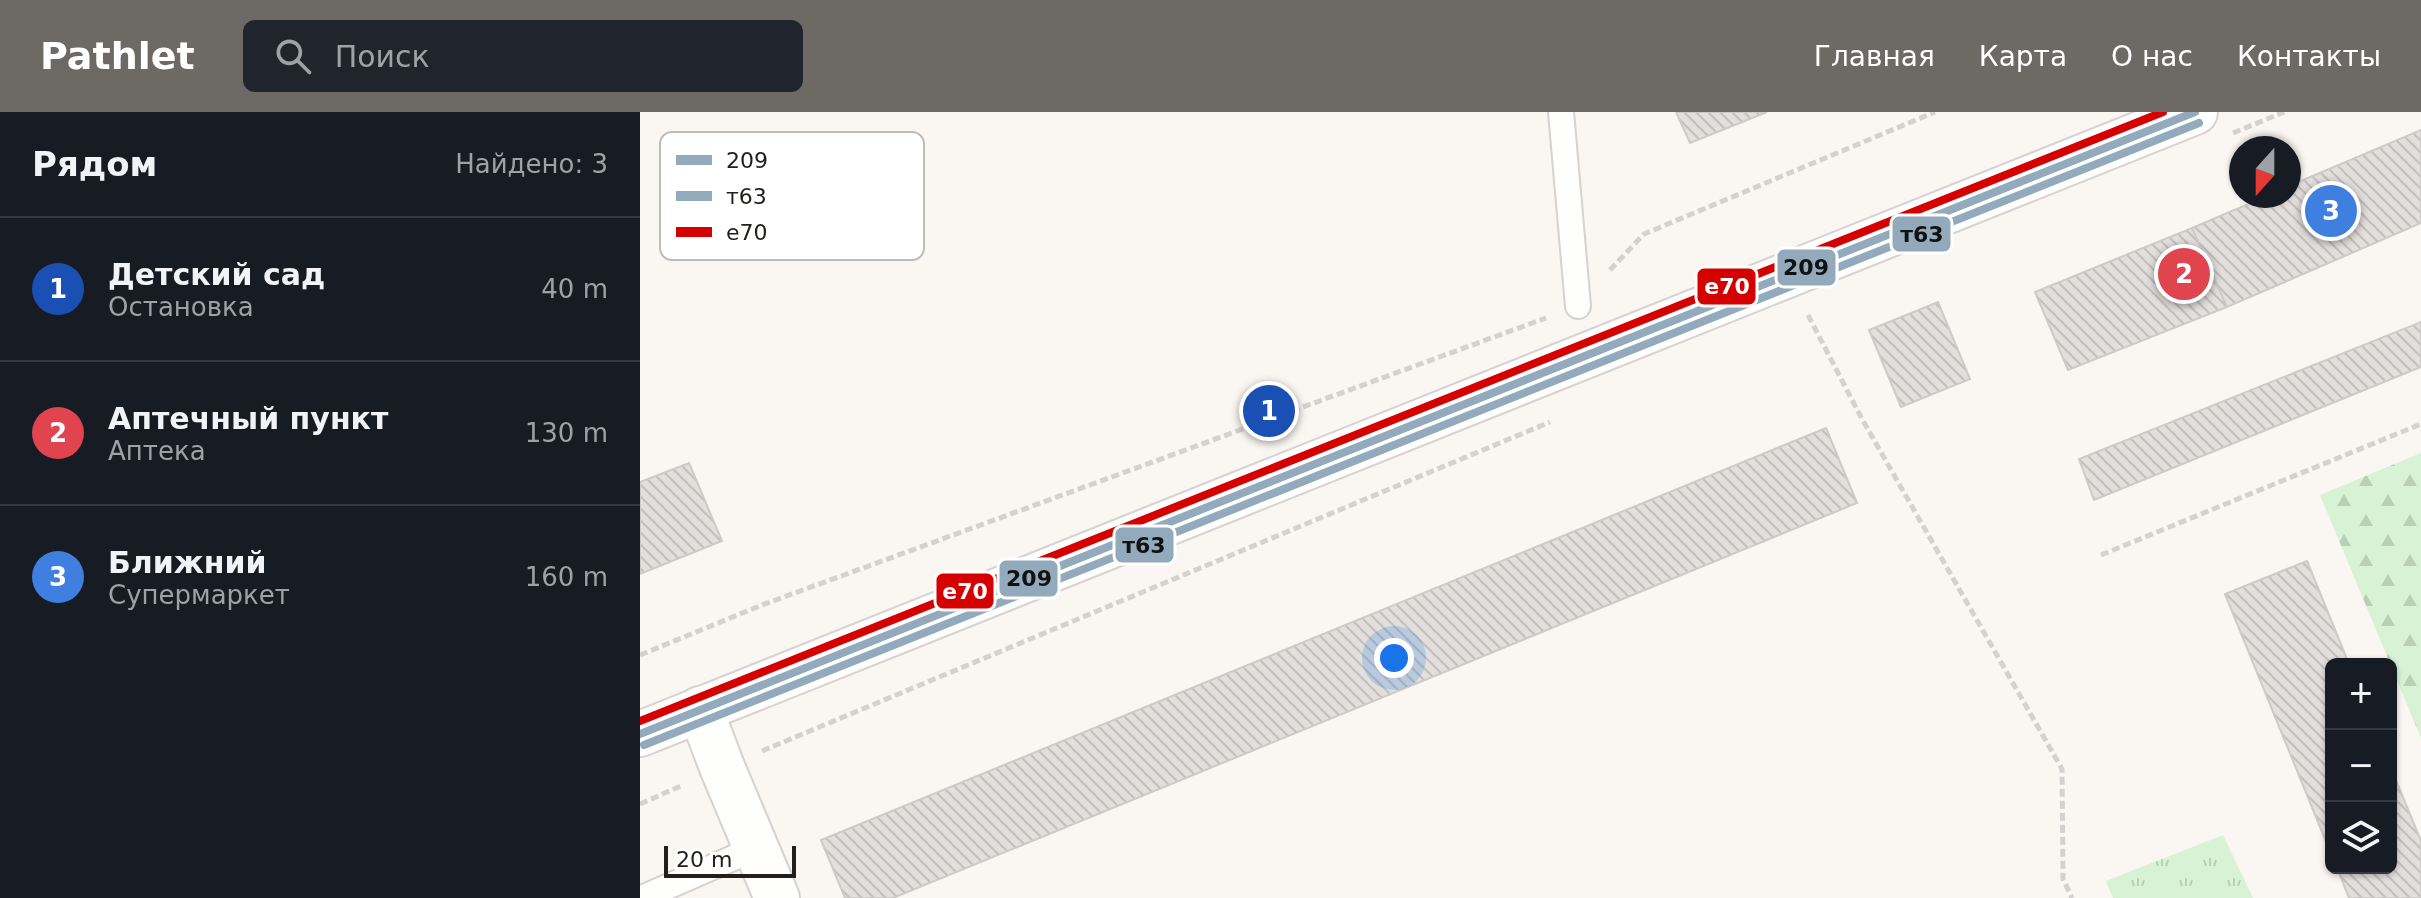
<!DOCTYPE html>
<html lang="ru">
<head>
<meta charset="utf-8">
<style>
  body { margin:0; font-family:"DejaVu Sans",sans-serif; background:#20242c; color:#f1f3f6 }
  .controls { position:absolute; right:24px; bottom:24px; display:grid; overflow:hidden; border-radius:12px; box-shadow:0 2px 6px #0004 }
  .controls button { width:72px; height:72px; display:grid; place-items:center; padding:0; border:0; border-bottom:2px solid #363941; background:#171b24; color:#f1f3f6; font:40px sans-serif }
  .compass { position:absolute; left:1589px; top:24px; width:72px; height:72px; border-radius:50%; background:#171b24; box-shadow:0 2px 6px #0004; rotate:201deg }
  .scale { position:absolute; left:24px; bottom:20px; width:132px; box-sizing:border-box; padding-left:8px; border:4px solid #211e1b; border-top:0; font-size:22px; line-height:28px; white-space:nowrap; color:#211e1b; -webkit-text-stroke:6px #fff; paint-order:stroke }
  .you { position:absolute; left:754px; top:546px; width:28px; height:28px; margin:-20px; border:6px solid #fff; border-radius:50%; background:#1a73e8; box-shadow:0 0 0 12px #1a73e833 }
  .badge { display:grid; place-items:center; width:52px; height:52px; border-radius:50%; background:#6d6a66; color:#fff; font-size:26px; font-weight:700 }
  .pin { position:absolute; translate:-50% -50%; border:4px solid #fff; box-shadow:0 2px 8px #0006 }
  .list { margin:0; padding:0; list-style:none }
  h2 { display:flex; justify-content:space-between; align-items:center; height:104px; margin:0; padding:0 32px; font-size:34px }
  h2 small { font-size:26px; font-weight:400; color:#9ea1a6 }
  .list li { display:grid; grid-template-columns:52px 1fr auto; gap:24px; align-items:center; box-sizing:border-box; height:144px; padding:0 32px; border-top:2px solid #363941 }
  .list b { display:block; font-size:30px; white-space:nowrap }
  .list p { margin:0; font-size:26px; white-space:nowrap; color:#9ea1a6 }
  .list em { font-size:26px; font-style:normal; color:#9ea1a6 }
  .icon { flex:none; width:44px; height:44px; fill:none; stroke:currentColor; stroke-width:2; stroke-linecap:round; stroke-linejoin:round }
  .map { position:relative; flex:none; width:1781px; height:786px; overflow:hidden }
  header { display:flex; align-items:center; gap:48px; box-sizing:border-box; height:112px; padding:0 40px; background:#6d6a66; color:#fff }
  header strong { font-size:38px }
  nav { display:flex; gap:44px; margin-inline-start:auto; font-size:28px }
  .search { width:560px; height:72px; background:#20242c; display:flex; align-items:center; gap:20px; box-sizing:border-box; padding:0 28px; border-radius:12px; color:#9ea1a6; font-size:30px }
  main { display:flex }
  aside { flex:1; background:#171b24 }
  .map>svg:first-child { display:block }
  .forest { fill:url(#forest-firs) }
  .park { fill:url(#park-tufts) }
  .building { fill:url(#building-back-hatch); stroke:#cdcbc7; stroke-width:2 }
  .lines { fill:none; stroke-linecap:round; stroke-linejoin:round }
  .service-casing { stroke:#d5d2cf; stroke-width:28 }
  .minor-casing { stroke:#d5d2cf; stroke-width:48 }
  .tertiary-casing { stroke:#d5d2cf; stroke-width:48 }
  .path { stroke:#d4d2d1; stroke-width:5; stroke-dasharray:8 4; stroke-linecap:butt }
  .service { stroke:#fefefd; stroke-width:24 }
  .minor { stroke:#fefefd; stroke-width:44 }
  .tertiary { stroke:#fefefd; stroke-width:44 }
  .bus-1-casing { stroke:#fff; stroke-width:14 }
  .bus-2-casing { stroke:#fff; stroke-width:14 }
  .bus-3-casing { stroke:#fff; stroke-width:14 }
  .bus-1 { stroke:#92aabb; stroke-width:8 }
  .bus-2 { stroke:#92aabb; stroke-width:8 }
  .bus-3 { stroke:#d50100; stroke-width:8 }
  .key { fill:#fff; stroke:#bcbcbb; stroke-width:2 }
  .key-label { font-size:22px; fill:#211e1b }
  .line-badge { stroke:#fff; stroke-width:3 }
  .badge-label { font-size:22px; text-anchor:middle; font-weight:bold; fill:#fff }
  .pale-badge-label { font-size:22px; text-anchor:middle; font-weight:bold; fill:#111 }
</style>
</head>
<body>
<header>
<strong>Pathlet</strong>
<div class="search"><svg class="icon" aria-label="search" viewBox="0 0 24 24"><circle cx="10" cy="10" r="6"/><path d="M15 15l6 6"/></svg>Поиск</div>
<nav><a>Главная</a><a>Карта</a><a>О нас</a><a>Контакты</a></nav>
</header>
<main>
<aside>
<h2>Рядом<small>Найдено: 3</small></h2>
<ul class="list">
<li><span class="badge" style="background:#1a4fb4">1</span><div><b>Детский сад</b><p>Остановка</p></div><em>40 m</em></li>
<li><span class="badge" style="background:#e0444e">2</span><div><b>Аптечный пункт</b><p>Аптека</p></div><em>130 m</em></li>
<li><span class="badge" style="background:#3f7fe0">3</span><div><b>Ближний</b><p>Супермаркет</p></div><em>160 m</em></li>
</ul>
</aside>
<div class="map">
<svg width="1781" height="786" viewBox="0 0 1781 786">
  <defs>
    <pattern id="forest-firs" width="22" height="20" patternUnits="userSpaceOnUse" patternTransform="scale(2)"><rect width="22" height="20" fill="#d8f2d5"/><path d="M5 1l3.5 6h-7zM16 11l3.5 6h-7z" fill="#b9cfb6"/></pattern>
    <pattern id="park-tufts" width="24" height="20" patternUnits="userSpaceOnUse" patternTransform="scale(2)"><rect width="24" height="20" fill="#d8f2d5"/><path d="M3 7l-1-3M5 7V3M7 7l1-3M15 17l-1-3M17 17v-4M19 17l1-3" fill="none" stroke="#b9cfb6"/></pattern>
    <pattern id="building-back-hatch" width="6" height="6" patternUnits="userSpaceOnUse" patternTransform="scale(2)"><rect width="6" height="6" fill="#e2dfdc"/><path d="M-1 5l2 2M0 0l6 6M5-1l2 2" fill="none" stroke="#c2bfbc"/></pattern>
  </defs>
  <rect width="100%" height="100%" fill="#faf6f2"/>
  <path class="forest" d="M1781,341V626L1680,383Z"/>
  <path class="park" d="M1583,723L1613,786H1473L1466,769Z"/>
  <path class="building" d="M1036,0H1127L1050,31Z
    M1781,18V111L1587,195L1552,116L1627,84H1649V74Z
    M1552,116L1587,195L1428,258L1395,180Z
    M1298,190L1330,267L1261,295L1229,218Z
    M1781,210V255L1454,388L1439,347Z
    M1186,316L1217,391L253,786H205L181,728Z
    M49,351L82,429L0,462V370Z
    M1667,449L1709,552H1691V742L1585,482Z
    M1751,656L1781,729V786H1709L1697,756H1751Z"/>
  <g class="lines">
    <defs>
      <path id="service" d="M921,0L938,194
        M2,786L116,736"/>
      <path id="minor" d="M60,597L82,655L137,786"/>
      <path id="tertiary" d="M0,622L1555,0"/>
    </defs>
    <use href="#service" class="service-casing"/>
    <use href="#minor" class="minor-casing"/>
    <use href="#tertiary" class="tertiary-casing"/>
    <path class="path" d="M1593,21L1644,0
      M970,158L1004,122L1295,0
      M1168,203L1222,307L1422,657L1423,767L1432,786
      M1461,443L1781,312
      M0,543L122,493L906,206
      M122,639L910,310
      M0,692L43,673"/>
    <use href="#service" class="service"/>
    <use href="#minor" class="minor"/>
    <use href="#tertiary" class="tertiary"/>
    <defs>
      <path id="bus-1" d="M0,622L1555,0"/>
      <path id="bus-2" d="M4,633L1559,11"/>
      <path id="bus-3" d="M0,609L1523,0"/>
    </defs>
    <use href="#bus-1" class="bus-1-casing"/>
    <use href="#bus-2" class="bus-2-casing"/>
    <use href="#bus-3" class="bus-3-casing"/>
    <use href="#bus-1" class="bus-1"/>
    <use href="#bus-2" class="bus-2"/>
    <use href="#bus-3" class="bus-3"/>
  </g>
  <rect x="20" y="20" width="264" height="128" rx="12" class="key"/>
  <rect x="36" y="43" width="36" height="10" fill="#92aabb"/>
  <rect x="36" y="79" width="36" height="10" fill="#92aabb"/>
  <rect x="36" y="115" width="36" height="10" fill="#d50100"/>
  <g class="key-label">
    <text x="86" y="56">209</text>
    <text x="86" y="92">т63</text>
    <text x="86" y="128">е70</text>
  </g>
  <g class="line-badge">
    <rect x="1251" y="103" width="61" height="38" rx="8" fill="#92aabb"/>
    <rect x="1136" y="136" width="61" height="39" rx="8" fill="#92aabb"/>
    <rect x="1056" y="155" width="61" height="39" rx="8" fill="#d50100"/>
    <rect x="474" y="414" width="61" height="38" rx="8" fill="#92aabb"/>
    <rect x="358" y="447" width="61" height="39" rx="8" fill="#92aabb"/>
    <rect x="295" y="460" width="60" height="38" rx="8" fill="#d50100"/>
  </g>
  <g class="badge-label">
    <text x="1087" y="182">е70</text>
    <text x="325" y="487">е70</text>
  </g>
  <g class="pale-badge-label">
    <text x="1282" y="130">т63</text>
    <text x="1166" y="163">209</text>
    <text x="504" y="441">т63</text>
    <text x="389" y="474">209</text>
  </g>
</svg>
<div class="controls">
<button>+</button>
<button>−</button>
<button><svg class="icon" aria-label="layers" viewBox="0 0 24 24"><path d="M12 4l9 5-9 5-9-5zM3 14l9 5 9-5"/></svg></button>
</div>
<svg class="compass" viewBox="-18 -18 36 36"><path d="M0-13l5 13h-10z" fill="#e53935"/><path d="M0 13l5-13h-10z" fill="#9ea1a6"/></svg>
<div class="scale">20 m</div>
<div class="you"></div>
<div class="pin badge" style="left:629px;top:299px;background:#1a4fb4">1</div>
<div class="pin badge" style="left:1544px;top:162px;background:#e0444e">2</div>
<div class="pin badge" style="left:1691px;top:99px;background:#3f7fe0">3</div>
</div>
</main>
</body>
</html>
